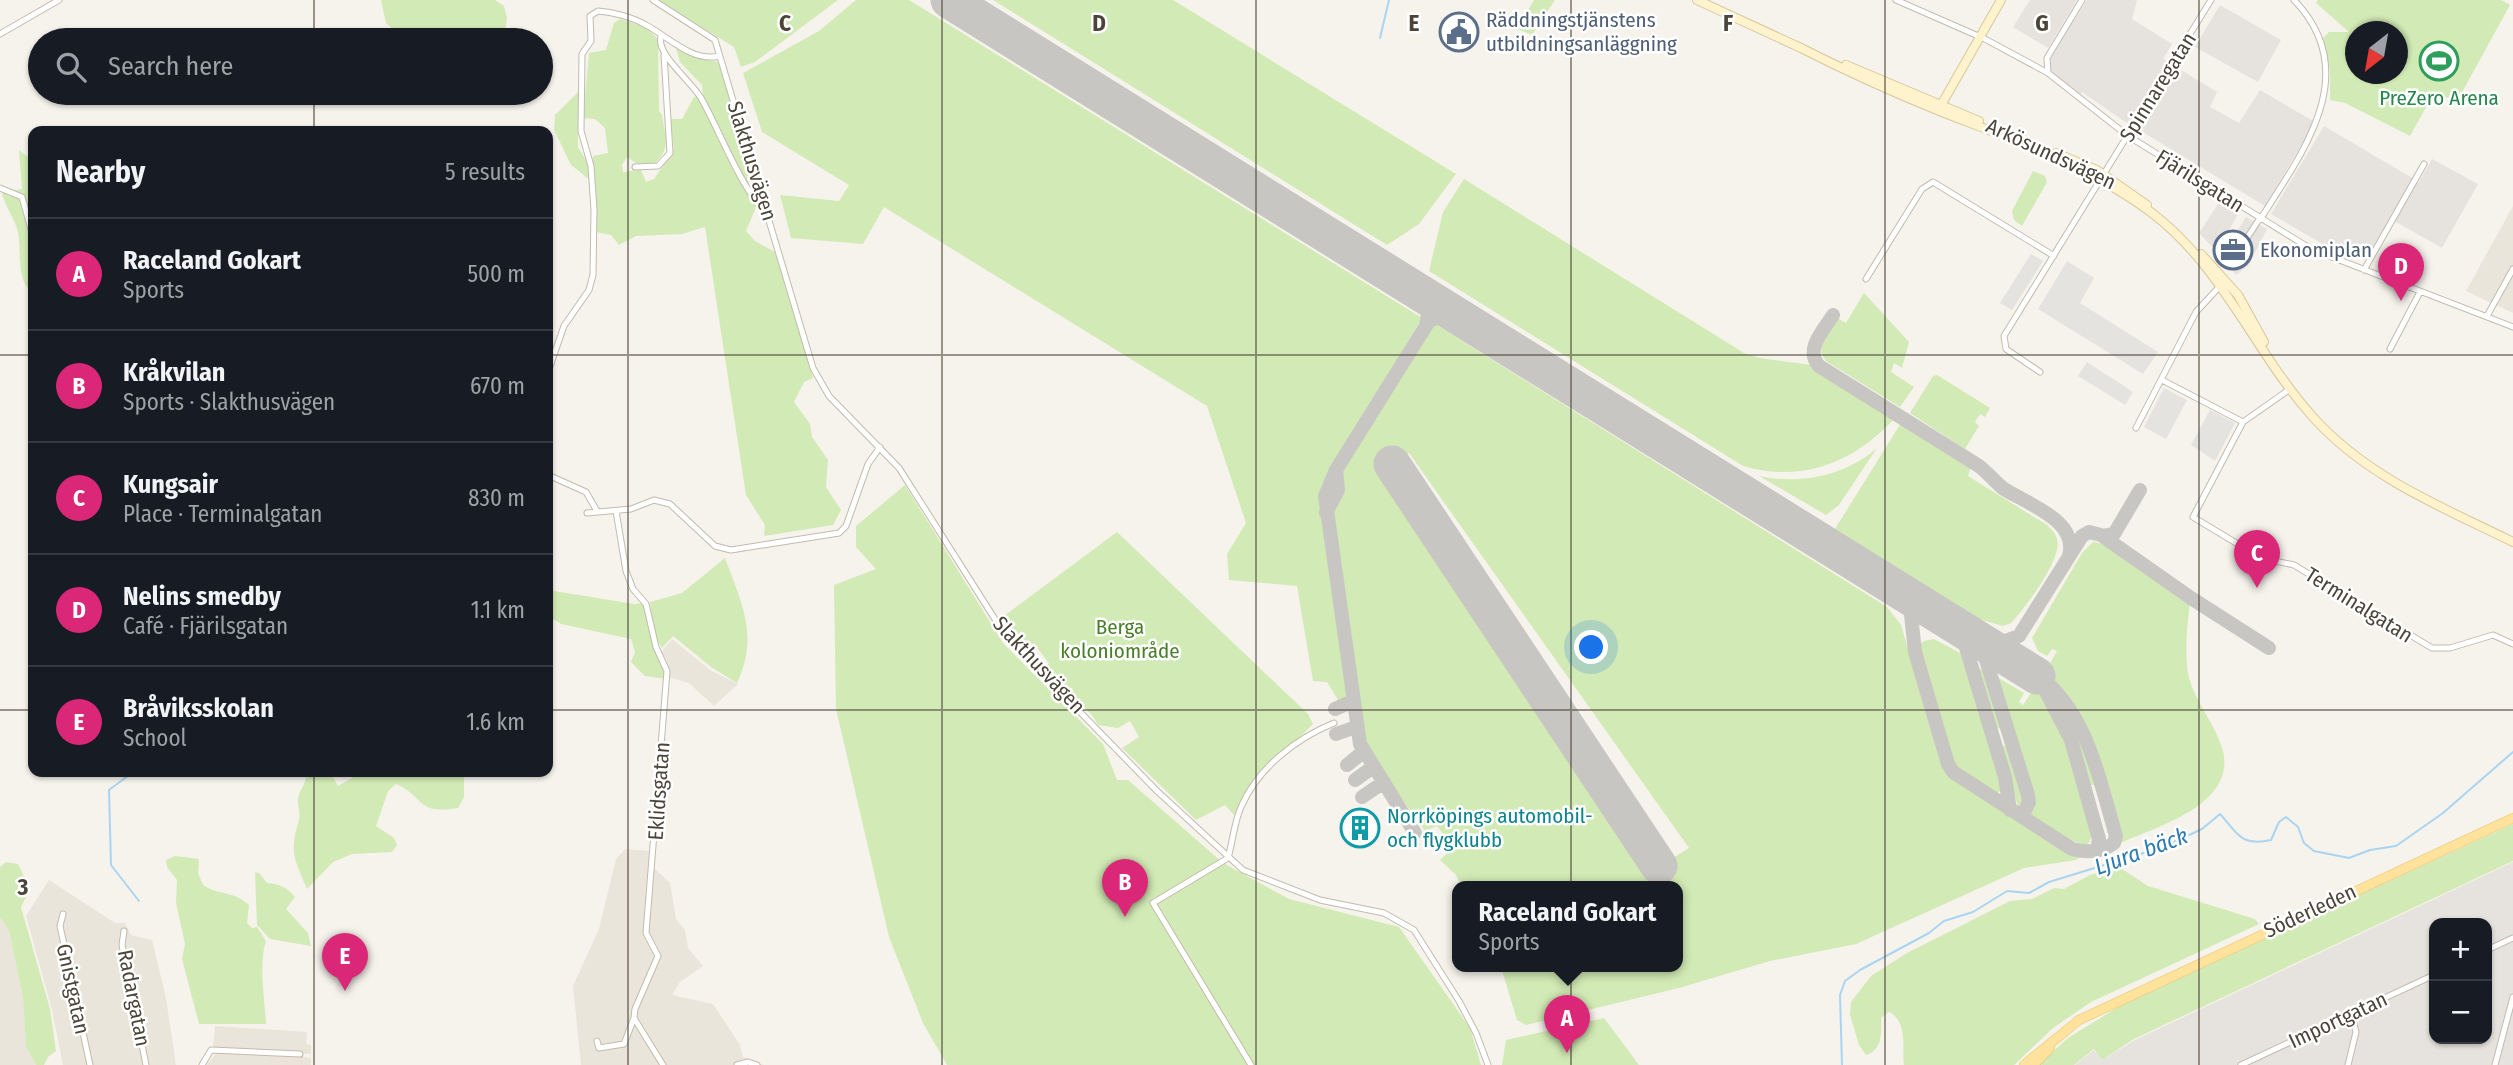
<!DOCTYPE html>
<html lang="en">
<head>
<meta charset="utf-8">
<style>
  body { margin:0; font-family:"Fira Sans Condensed",sans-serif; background:#20242c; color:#f1f3f6 }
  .controls { position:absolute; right:21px; bottom:21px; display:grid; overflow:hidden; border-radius:14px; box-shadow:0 2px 5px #0004 }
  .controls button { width:63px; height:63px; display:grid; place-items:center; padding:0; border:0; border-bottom:2px solid #363941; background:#171b24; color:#f1f3f6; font:35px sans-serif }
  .compass { position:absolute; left:2345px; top:21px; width:63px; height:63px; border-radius:50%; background:#171b24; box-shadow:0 2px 5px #0004; rotate:211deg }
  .you { position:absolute; left:1592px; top:648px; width:24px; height:24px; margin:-18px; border:5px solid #fff; border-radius:50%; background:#1a73e8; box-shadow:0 0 0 10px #1a73e833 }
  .badge { display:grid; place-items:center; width:46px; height:46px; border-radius:50%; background:#db2777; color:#fff; font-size:23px; font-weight:700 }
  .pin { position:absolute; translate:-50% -58px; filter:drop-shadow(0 2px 4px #0008) }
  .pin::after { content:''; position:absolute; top:37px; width:24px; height:21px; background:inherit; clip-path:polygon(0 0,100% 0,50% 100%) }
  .popup { position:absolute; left:1452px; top:881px; width:231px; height:91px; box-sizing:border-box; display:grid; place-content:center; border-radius:14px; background:#171b24; filter:drop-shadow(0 2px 5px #0005); font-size:23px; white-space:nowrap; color:#9ea1a6 }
  .popup b { font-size:26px; color:#f1f3f6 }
  .popup::after { content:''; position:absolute; left:50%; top:100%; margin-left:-14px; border:14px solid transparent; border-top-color:#171b24 }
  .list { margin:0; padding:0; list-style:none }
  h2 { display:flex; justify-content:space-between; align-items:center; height:91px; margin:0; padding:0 28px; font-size:30px }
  h2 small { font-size:23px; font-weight:400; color:#9ea1a6 }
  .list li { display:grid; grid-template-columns:46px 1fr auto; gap:21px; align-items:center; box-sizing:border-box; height:112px; padding:0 28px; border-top:2px solid #363941 }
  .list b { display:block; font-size:26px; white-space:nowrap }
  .list p { margin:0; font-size:23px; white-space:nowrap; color:#9ea1a6 }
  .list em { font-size:23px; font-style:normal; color:#9ea1a6 }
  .icon { flex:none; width:38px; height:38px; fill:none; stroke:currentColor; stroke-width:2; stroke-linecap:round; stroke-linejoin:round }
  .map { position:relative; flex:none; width:2513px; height:1065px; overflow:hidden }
  .search { position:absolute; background:#171b24; box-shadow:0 2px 5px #0004; left:28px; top:28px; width:525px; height:77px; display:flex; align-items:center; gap:18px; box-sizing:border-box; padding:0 24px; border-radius:38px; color:#9ea1a6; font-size:26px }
  .panel { position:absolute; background:#171b24; box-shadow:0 2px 5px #0004; left:28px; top:126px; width:525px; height:651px; border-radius:14px }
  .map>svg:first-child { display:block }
  .residential { fill:#eae5da }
  .industrial { fill:#e6e2dd; fill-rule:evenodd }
  .green { fill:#d2eab5; fill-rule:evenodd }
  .parking { fill:#e5e3e0 }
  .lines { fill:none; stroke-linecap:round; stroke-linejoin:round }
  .stream { stroke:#a9d4f2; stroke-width:2 }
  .taxiway { stroke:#c8c6c3; stroke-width:14 }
  .runway { stroke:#c8c6c3; stroke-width:37 }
  .street-casing { stroke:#c2bbae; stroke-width:7 }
  .secondary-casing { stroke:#d6c79b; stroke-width:10 }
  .primary-casing { stroke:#e6c16a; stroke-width:10 }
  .street { stroke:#fff; stroke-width:5 }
  .secondary { stroke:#fff3cd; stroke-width:8 }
  .primary { stroke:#ffe39c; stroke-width:9 }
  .grid { fill:none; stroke:#4b4439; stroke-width:2; stroke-opacity:0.55 }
  .labels { text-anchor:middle; stroke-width:5; stroke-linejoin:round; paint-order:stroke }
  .service-label { font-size:21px; fill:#4e5e75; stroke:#fff; text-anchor:start }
  .street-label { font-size:21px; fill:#4b4439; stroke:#fff }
  .leisure-label { font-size:21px; fill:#27864d; stroke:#fff }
  .park-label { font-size:21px; fill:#4a7f2a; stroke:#fff }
  .culture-label { font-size:21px; fill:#0d838f; stroke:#fff; text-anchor:start }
  .water-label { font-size:23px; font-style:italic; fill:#2e7ab2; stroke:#fff }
  .grid-label { font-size:23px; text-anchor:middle; font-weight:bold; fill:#4b4439; stroke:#fff; stroke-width:5; stroke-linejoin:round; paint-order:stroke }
</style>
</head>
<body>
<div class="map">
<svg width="2513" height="1065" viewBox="0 0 2513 1065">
  <rect width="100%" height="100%" fill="#f6f3ec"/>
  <path class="residential" d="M2513,206V313L2466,291Z
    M672,639L710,670L738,684L714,706L689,683L668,677L669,666L662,651Z
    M625,849L650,851L654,868L670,883L676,919L685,930L688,948L703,966L680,982L672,995L713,1004L740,1045L743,1057L764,1065H581L573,986L599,929L616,859Z
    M49,880L115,923H125L131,935L152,940L166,998L176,1065H63L52,1010L26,916Z
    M0,917L9,931L23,998L26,1046L36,1065H0Z
    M215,1026L307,1032L306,1044L311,1045V1054L213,1048Z
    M217,1052L298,1056L311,1058V1065H207Z"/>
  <path class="industrial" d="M2030,0H2077L2048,48L2013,27Z
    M2087,0H2137L2132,19L2172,44L2163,59L2217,92L2210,107L2239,123L2260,90L2315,122L2265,206L2121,119L2082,92L2080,95L2053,75L2049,69L2050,57Z
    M2220,5L2281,40L2258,82L2195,47Z
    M2324,126L2419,182L2432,159L2478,184L2442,248L2391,219L2367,261L2321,243L2271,214Z
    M2220,201L2239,213L2216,251L2199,233Z
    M2513,862V1065H2075L2094,1050L2102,1060L2135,1040ZM2434,923H2487V1039H2434Z"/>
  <path class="green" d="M381,0H495L504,6L507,18L504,40H405L386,23Z
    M658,0H838L755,62L741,67L734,47Z
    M856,0H909L1422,318L1321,488L1349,697L1338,700L1327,682L1313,681L1297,586L1229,580L1227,554L1246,523L1207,406L884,207L863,244L791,238L780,195L839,201L849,185L762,132L743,73L819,31Z
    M993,0H1173L1456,174L1419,224L1387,245Z
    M1534,0H1555L1532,35L1517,29Z
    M2318,0H2501L2510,5L2460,96L2430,100L2410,136L2345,103L2330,100V70L2323,38L2329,32H2349L2316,3ZM2356,32H2398V74H2356Z
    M620,19L645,27L658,39L659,111L662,115C665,136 672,148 654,164L636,163L627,157L622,165L623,172L641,170L646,182L654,179L674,149L670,119H682L694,97L703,95L702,85L680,62L676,48L678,46L695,58L718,62L753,175L745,190L757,205L746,231L755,241L775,252L813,378L804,382L794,402L810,424L812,437L828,460L826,487L841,510L833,525L764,536L765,525L746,495L705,227L682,234L636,236L619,245L611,235L596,232L593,156L608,153L605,128L595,119L583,118L589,53L606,50L614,23Z
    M578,92V147L589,165L590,180L571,165L554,130L555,115Z
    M19,150L33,161V293C14,280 23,247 17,229C13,215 5,207 2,193L22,189Z
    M2033,171L2045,176L2047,182L2022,226L2014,220L2012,211Z
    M1464,179L1744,353L1760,358L1819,366L1817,370L1894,419C1853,463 1802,483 1743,466L1429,271L1443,212Z
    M1864,293L1909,342L1902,368L1894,363L1891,372L1914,387L1900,407L1826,361C1814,346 1827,331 1836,317L1846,323Z
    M1432,322L1887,607L1901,625L1938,750L1953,778L2068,851L2083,855L2076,860L2024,868L1856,944L1770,961L1679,988L1526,1025L1517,1020L1501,967H1677V887H1462L1456,875L1440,860L1454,847L1437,826L1425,831L1374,760L1363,739L1333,511C1343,492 1337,478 1344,465C1369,415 1401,368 1432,322ZM1409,453L1689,848L1647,874L1381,472Z
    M1937,375L1990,408L1985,417L1980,414L1975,422L1979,426L1965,449L1910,413L1933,376Z
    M1901,423L1971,467L1968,476L2047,525C2051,529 2056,534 2057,539C2063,559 2024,609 2011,623L2003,626L1979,619L1835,529Z
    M1877,448L1839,505L1826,515L1759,476C1800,485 1845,476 1877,448Z
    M905,485L1003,643L1103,744L1117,780H1128L1223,863L1289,899L1399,927L1470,1028L1481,1065H947L923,1023L889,937L836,709L834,585L876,569L856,547V526Z
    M1117,532L1308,714L1313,724L1252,784L1234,815L1225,805L1196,820L1122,748L1139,737L1130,721L1118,728L1098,725L1092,715L1044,669L1049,663L1035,645L1026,650L1000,619Z
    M2093,542C2114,543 2171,589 2190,603C2187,625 2184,656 2189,678C2196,703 2216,725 2223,751C2236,805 2156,827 2120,843L2087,730L2074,708L2044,674L2057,651L2052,649L2047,656L2038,651L2032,638L2082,553Z
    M725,558C742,604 759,636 737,683L711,667L673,636L662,648L654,634L650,602L682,593Z
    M548,590L634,604L643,603L666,671V679L645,676L631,662L635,652L631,639L561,624L550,617Z
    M1934,639L1962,654L1966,660L2004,785V789L1997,793L1959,771L1951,762L1917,647L1924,641Z
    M1977,667C1993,674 1998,706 2003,723L1999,729L1993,723Z
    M1995,676L2024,693L2019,702L2023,705L2037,684L2051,704L2061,728L2094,831L2089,843L2084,845L2067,839L2026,812L2032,801L2030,791Z
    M2048,686L2079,727L2094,785H2087L2068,725Z
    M2007,745L2024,795L2021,806L2018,807L2002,752L2003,746Z
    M307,772H330L338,786L352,778L353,772H464V797L458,808C415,815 426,797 396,784L388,791L376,826L394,838L397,845L392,852L352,854L333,862L307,889C294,857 289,854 299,820C301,813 297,805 298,798C300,789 307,782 307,772Z
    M2513,824V861L2134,1039L2102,1060L2094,1049L2074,1065H2038L2068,1038L2120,1006Z
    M175,856L199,859L198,873L203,885C220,896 232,890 249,905L247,923L252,928L257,927L266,941C258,966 265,999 266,1024H199L182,959L185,944L176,903L177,880L167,867L166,860Z
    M6,862L18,864L30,889L21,907L50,1009L56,1051L48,1057L44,1065H36L26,1046L23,998L9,931L0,917V867Z
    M2119,867L2148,886L2255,919L2259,924L2091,1002L2053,1028L2014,1065H1904C1902,1046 1908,1022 1889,1012L1881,1018C1882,1032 1882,1051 1866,1055L1859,1045L1850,1015L1851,1002L1871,976L1907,953L2010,901L2032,899L2054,888L2064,889L2090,875Z
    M255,872L259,873L267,883C279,884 287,887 295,897L286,909L308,933L311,946L270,939L257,925Z
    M1604,1018L1639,1065H1502L1506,1040Z"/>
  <path class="parking" d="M2246,217L2267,229L2248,266L2236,275L2221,256Z
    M2031,254L2043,261L2012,310L2000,303Z
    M2067,261L2094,278L2080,303L2158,352L2143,374L2038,309Z
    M2087,362L2133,392L2125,405L2078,376Z
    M2164,388L2187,400L2166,439L2144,427Z
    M2210,410L2235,423L2215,461L2191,445Z"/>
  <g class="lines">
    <path class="stream" d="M1380,38L1389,0
      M133,772L109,790L111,865L139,901
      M1842,1065L1840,995L1845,981L1860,970L1929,933L1944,921L1973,912L2007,891L2029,893L2049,882L2163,847L2202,829L2220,814C2237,832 2239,847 2271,840L2279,822L2286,817L2298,827L2304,843L2314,851L2349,858L2370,850L2396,846L2443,813L2513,752"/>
    <path class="taxiway" d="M1392,275C1409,287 1434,301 1426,325
      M1833,315C1824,330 1804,349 1819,366L1979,466C1988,473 1995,482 2004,489C2028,504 2079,521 2069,556
      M1326,513L1338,490L1336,470
      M2103,536L2114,534L2140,490
      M1909,596L1915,652L1948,764L1953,772L2072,849C2087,853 2101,853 2114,843L2116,836C2099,779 2088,713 2038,675
      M1960,628L2005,777L2010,810
      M1973,637L1996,644L2019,636L2082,536L2089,532L2101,535L2191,598L2269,648
      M1980,641L2028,795L2029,802L2022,817
      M2044,688L2071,740L2099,839L2097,851
      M1335,709L1353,701
      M1336,734L1356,727
      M1347,765L1363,752
      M1355,780L1373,767
      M1362,797L1384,782
      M1415,833L1360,744L1325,496L1336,470L1429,321L1448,314L1480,330"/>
    <path class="runway" d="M949,0L2037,676
      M1392,464L1659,866"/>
    <defs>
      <path id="street" d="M653,0L715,40L813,368L829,396L899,468L1005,635L1042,673L1157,791L1243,870L1320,900L1384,913L1414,930L1459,1001L1476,1033L1488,1065
        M1896,0L1985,39L2048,73L2128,136L2311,249L2513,327
        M0,34L59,0
        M661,37C656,54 690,80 701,98C720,131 742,192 769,216
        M2048,73L2047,58L2082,0
        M635,167L658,166L670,153L664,55
        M0,188L22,197L33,236
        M2261,218C2303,152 2364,72 2294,0
        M2245,241L2260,218
        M2364,270L2424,164
        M1866,279L1922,189L1933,182L2054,256
        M2487,316L2513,269
        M2390,349L2420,292
        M548,372L564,326L589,290L593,275L594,210L591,166L581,131L582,54L591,41L590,16L598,11C613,12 632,17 646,25C667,36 693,63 719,56
        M2040,372L2006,349L2004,336L2211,0
        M2162,380L2243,422
        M2290,389L2243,422L2193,517L2261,558L2294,565L2432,648H2450L2493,635L2513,644
        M2136,428L2196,312L2221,285
        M548,475L586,492L597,511
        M616,511L626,571L633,589L646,604L656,647L667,671L646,933L658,956L635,1009L634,1018L663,1065
        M587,513L631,509L654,500L670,504L715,546L731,550L839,533L846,526L868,464L880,447
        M63,914L60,926L90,1065
        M124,931L122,945L146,1065
        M2487,950L2513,938
        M597,1041L599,1048L624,1044L634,1018
        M202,1065L211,1050L300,1054
        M737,1065L748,1062L757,1065
        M1251,1065L1153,903L1228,858C1233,841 1234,821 1242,805C1259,767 1297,738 1334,723
        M2241,1065L2434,975
        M2348,1065L2356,1032L2351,1013
        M2495,1065L2513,997"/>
      <path id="secondary" d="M1697,0L1801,48
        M1797,46C1844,70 1892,92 1942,112C2014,140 2089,166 2152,213C2223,267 2254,351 2312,416C2366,477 2442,507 2513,542
        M1846,65L1979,121
        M1940,107L2001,0
        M2056,153L2097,170L2147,205
        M2201,254L2238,295L2264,342"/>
      <path id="primary" d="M2024,1065L2079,1020L2513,818
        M2033,1065L2050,1048"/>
    </defs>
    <use href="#street" class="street-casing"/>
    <use href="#secondary" class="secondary-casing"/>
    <use href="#primary" class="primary-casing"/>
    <use href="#street" class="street"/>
    <use href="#secondary" class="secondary"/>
    <use href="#primary" class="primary"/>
  </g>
  <path class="grid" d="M314,0V40M628,0V1065M942,0V1065M1256,0V1065M1571,0V1065M1885,0V1065M2199,0V1065M314,93V131M0,355H33M548,355H2513M0,710H33M548,710H2513M314,772V1065"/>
  <defs>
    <symbol id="civic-ring" viewBox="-11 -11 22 22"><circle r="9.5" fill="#fff" stroke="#5c6f8a" stroke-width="1.5"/><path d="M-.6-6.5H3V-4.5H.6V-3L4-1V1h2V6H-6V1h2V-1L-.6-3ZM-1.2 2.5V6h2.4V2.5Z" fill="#5c6f8a"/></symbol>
    <symbol id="stadium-ring" viewBox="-11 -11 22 22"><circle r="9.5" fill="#fff" stroke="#2e9e5b" stroke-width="1.5"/><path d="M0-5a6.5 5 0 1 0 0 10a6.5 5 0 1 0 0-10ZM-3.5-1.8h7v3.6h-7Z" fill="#2e9e5b"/></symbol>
    <symbol id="office-ring" viewBox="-11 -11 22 22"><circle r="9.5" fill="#fff" stroke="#5c6f8a" stroke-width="1.5"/><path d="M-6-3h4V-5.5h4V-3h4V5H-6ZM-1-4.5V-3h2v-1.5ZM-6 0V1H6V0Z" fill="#5c6f8a"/></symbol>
    <symbol id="building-ring" viewBox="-11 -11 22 22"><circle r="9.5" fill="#fff" stroke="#0f9aa8" stroke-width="1.5"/><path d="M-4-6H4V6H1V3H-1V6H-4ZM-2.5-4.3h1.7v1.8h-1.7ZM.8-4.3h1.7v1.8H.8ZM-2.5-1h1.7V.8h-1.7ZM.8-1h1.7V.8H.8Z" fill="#0f9aa8"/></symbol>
  </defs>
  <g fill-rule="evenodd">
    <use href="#civic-ring" x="1437" y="10" width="44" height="44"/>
    <use href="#stadium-ring" x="2417" y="39" width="44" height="44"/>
    <use href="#office-ring" x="2211" y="228" width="44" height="44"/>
    <use href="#building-ring" x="1338" y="806" width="44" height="44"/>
  </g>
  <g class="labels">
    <g class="service-label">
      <text x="1486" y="27">Räddningstjänstens<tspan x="1486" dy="24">utbildningsanläggning</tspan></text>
      <text x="2260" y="257">Ekonomiplan</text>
    </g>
    <g class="street-label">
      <text transform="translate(2158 87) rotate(-58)" y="7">Spinnaregatan</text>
      <text transform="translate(2051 154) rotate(25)" y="7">Arkösundsvägen</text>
      <text transform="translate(752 161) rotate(73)" y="7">Slakthusvägen</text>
      <text transform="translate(2200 181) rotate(32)" y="7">Fjärilsgatan</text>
      <text transform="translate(2359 605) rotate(32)" y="7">Terminalgatan</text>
      <text transform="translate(1039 665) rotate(47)" y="7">Slakthusvägen</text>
      <text transform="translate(659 791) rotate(-86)" y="7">Eklidsgatan</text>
      <text transform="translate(2310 911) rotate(-25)" y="7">Söderleden</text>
      <text transform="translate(73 989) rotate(78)" y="7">Gnistgatan</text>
      <text transform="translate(134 998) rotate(79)" y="7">Radargatan</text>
      <text transform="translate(2338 1020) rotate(-25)" y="7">Importgatan</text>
    </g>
    <g class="leisure-label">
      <text x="2439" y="105">PreZero Arena</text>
    </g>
    <g class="park-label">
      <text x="1120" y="634">Berga<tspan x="1120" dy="24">koloniområde</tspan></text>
    </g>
    <g class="culture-label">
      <text x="1387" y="823">Norrköpings automobil-<tspan x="1387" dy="24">och flygklubb</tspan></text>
    </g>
    <g class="water-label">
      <text transform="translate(2141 851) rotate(-20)" y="8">Ljura bäck</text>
    </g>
  </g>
  <g class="grid-label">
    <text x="785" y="31">C</text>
    <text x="1099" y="31">D</text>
    <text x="1414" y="31">E</text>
    <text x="1728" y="31">F</text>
    <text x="2042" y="31">G</text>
    <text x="23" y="895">3</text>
  </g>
</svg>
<div class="controls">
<button>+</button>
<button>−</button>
</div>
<svg class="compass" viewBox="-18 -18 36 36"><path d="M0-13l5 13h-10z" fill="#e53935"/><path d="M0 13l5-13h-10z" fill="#9ea1a6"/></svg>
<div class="you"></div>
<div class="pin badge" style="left:1567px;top:1053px">A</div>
<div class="popup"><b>Raceland Gokart</b>Sports</div>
<div class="pin badge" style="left:1125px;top:917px">B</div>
<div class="pin badge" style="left:2257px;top:588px">C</div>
<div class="pin badge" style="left:2401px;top:301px">D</div>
<div class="pin badge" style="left:345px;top:991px">E</div>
<div class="search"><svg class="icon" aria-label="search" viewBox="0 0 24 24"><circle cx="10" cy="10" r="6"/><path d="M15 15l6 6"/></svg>Search here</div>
<section class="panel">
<h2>Nearby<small>5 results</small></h2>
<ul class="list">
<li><span class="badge">A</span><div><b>Raceland Gokart</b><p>Sports</p></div><em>500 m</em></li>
<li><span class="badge">B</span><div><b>Kråkvilan</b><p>Sports · Slakthusvägen</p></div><em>670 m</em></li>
<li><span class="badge">C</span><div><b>Kungsair</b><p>Place · Terminalgatan</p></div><em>830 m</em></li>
<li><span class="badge">D</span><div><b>Nelins smedby</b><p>Café · Fjärilsgatan</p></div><em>1.1 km</em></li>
<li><span class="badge">E</span><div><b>Bråviksskolan</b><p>School</p></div><em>1.6 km</em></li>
</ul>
</section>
</div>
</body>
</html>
